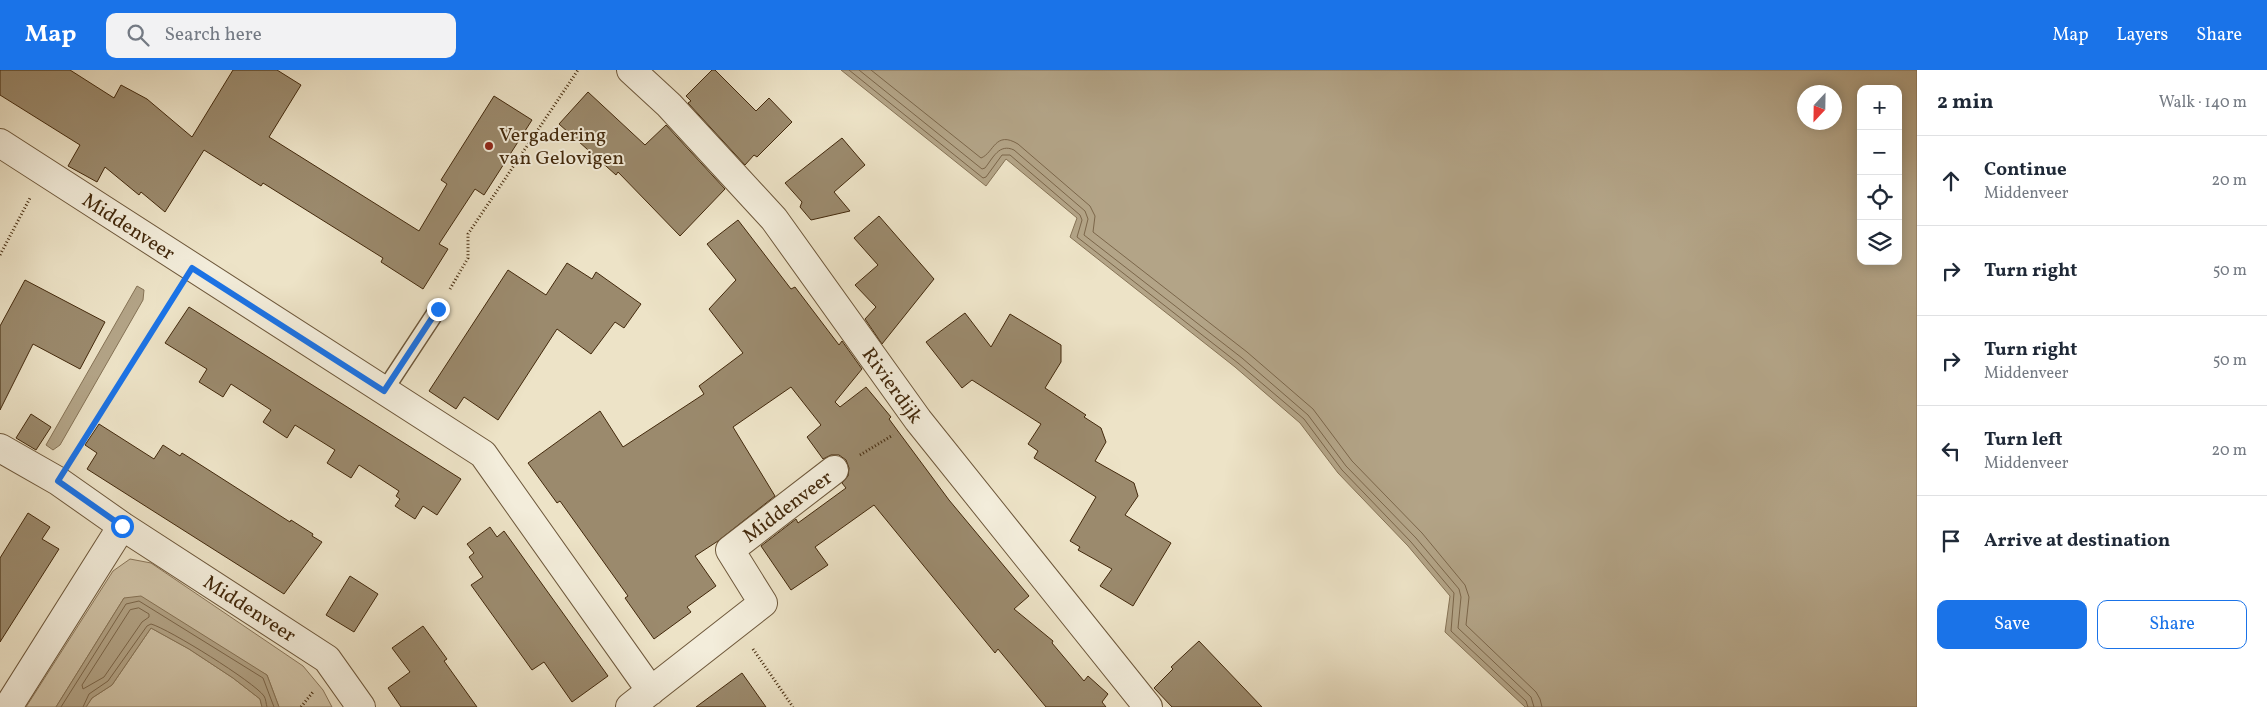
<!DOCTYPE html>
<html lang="en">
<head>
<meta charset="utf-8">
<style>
  body { margin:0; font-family:Vollkorn,serif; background:#f2f2f3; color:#1f2937 }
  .controls { position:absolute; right:15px; top:15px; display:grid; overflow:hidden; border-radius:10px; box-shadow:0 2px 12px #0003 }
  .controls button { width:45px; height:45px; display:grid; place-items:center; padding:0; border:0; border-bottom:1px solid #e0e1e3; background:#fff; color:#1f2937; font:25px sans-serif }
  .compass { position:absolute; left:1797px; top:15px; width:45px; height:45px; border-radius:50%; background:#fff; box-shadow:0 2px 12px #0003; rotate:202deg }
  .stop { position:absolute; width:15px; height:15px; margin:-11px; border:4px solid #1a73e8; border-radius:50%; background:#fff }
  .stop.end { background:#1a73e8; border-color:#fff; box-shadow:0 1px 5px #0008 }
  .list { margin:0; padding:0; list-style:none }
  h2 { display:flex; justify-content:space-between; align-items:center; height:65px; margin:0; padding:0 20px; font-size:21px }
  h2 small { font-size:16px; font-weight:400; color:#747a83 }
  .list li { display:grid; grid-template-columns:32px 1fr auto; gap:15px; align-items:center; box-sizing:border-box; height:90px; padding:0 20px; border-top:1px solid #e0e1e3 }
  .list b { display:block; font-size:19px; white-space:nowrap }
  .list p { margin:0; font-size:16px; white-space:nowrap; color:#747a83 }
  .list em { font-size:16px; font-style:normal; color:#747a83 }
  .actions { display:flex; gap:10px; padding:15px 20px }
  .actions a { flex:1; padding:11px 0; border:1px solid #1a73e8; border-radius:10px; text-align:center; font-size:18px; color:#1a73e8 }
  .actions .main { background:#1a73e8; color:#fff }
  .icon { flex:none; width:28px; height:28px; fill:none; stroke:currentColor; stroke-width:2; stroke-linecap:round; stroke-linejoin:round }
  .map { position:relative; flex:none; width:1917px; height:637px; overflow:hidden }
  header { display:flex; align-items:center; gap:30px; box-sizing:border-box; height:70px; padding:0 25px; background:#1a73e8; color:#fff }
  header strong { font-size:24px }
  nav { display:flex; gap:28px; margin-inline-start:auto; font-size:18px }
  .search { width:350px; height:45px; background:#f2f2f3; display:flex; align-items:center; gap:12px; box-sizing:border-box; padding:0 18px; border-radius:10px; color:#747a83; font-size:19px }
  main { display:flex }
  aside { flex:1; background:#fff }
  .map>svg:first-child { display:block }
  .green { fill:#d0c3a7; stroke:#8a765a }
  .water { fill:#b3a487; stroke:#867356; fill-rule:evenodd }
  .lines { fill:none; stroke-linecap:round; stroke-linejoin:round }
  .shore { stroke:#7b664a; stroke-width:1 }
  .building { fill:#9b8a6d; stroke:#43290c }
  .lane-casing { stroke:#6e583b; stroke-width:19 }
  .street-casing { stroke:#6e583b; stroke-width:30 }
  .path { stroke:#43290c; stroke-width:3; stroke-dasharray:1 2.5; stroke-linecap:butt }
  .lane { stroke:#f3eddb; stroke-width:16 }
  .street { stroke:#f3eddb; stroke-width:28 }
  .route { stroke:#1a73e8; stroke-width:6 }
  .poi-dot { fill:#8f2418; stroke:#f3eddb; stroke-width:2 }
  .labels { text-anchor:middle; stroke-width:4; stroke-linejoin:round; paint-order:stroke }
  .poi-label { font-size:20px; fill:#43290c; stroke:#f3eddb; text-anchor:start }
  .street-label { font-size:20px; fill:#43290c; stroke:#f3eddb }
</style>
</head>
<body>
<header>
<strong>Map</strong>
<div class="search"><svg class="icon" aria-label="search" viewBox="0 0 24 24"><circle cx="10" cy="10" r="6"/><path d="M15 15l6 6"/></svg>Search here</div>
<nav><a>Map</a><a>Layers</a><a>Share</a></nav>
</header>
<main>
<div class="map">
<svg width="1917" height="637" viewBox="0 0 1917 637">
  <rect width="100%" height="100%" fill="#ede3c7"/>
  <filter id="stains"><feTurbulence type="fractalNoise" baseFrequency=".004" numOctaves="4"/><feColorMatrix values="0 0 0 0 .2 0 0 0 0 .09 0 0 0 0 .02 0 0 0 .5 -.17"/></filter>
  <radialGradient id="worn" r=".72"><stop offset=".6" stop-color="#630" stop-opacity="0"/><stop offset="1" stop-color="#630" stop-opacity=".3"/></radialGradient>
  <path class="green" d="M130,489L151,493L303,596L323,620L332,637H279L267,605L124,528L56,637H26L113,501Z
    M151,558L189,579L233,608L260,629L262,637H86L92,628L112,615Z"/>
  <path class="water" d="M841,0H1917V637H1525L1445,562L1450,526L1408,476L1338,403L1300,353L1235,297L1070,167L1077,148L1006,89L986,116ZM1861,19H1898V191H1861ZM1834,22V52H1804V22Z
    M137,216L144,220L143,230L60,375L53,380L46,375Z
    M141,526L267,605L279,637H262L260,629L233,608L189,579L151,558L112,615L92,628L86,637H56L124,528Z"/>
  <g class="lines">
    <path class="shore" d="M849,0L983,108L986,107L1002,85H1010L1080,145L1082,150L1077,167L1238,293L1304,349L1342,400L1411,472L1454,523L1451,561L1526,631L1528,637
      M859,0L982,99L985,98C993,88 999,73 1014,80L1085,141L1088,149L1084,165L1242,288L1308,345L1346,396L1416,468L1459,519L1461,527L1458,558L1531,627L1534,637
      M871,0L981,88C994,83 995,60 1018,74L1090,136L1095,146L1093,162L1247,282L1313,339L1352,391L1422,463L1465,515L1469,527L1466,555L1536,622L1540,629L1542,637
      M139,538L149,544V547L142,552L104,607L83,619L82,615L130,540Z
      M61,637L126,534L139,531L263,608L274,637
      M83,637L89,624L108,611L147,556L151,554C169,559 254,612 264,626C266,629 266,634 267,637"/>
  </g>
  <path class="building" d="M0,0H70L114,28L121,15L147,29L192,67L233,0H277L301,15L269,67L419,161L447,114L441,110L494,26L532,50L484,125L475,119L439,174L448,179L423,219L381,192L383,188L263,113L261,116L204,80L165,142L141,122L139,125L105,97L97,112L68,96L80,75L0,25Z
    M712,0H715L756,41L769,28L792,52L757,87L754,85L745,95L688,33L691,31L686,26Z
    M588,22L645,75L666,55L725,119L680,166L618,102L616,105L559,54Z
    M842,68L865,95L834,122L850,141L811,150L800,137L802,132L785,113Z
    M879,146L934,209L882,274L865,249L876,237L855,215L878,195L854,168Z
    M738,150L791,219L795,217L839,275L842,271L862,299L835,332L840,337L866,317L891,347L889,349L949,430L1029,526L1014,539L1053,571L1052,573L1084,611L1088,606L1108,624L1102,632L1106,637H1046L998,579L995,583L874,435L815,477L828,495L791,520L761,476L796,449L798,453L846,418L842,413L848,406L849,398L846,390L839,385H831L823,389L807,367L821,355L791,317L733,357L775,426L718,471L695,486L716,516L687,537L691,542L654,569L625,528L628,526L560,431L557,433L528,393L600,341L623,377L704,324L699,316L743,283L709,239L736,210L707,174Z
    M567,193L592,209L596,202L641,234L624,258L615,252L591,284L557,259L498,350L464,327L456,339L429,321L508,200L546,225Z
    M25,210L105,252L80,299L33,274L0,340V256Z
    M189,237L461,409L437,445L423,436L415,449L395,436L400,429L396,426L399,421L359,395L351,408L327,393L335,380L295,355L287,368L263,352L271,340L231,314L223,327L199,312L207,299L165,273Z
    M965,243L991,277L1010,244L1061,275V292L1045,318L1086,345L1084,347L1101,358L1106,372L1095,391L1134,413L1138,426L1125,445L1171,473L1133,536L1100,516L1112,499L1078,480L1080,477L1070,471L1096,427L1034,388L1038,381L1028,374L1041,354L972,310L962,318L926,272Z
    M31,344L51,357L36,380L16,368Z
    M99,354L154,389L163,375L180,386L182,383L290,452L291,450L313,464L312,466L322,472L284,524L87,399L97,383L85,375Z
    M28,443L50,457L42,469L59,479L0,572V488Z
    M490,457L497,467L504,461L608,606L572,632L544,592L532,600L471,515L483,507L469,487L474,483L467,474Z
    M350,506L378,524L354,562L326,545Z
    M423,556L447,589L444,591L477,637H401L388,618L410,602L392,578Z
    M1199,571L1262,637H1172L1154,618L1173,599L1171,597Z
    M742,603L766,637H696Z"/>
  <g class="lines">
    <defs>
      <path id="lane" d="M384,321L438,239"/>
      <path id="street" d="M631,0L669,35L774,149L918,350L1148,637
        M0,73L483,384L651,621
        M0,378L58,411L122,456L327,589L361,637
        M8,637L122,456
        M630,637L763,533L730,480L834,400"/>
    </defs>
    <use href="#lane" class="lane-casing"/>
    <use href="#street" class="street-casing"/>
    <path class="path" d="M0,185L30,128
      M450,219L468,188V164L578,0
      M74,385L177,221
      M860,385L893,365
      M753,579L793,637
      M301,637L313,622"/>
    <use href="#lane" class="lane"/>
    <use href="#street" class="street"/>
  </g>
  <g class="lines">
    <path class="route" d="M122,456L58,411L192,198L384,321L438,239"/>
  </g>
  <circle class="poi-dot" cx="489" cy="76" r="5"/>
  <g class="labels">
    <g class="poi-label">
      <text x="499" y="71">Vergadering<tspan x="499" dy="23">van Gelovigen</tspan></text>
    </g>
    <g class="street-label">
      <text transform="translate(129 156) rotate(33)" y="7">Middenveer</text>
      <text transform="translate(893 315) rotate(54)" y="7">Rivierdijk</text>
      <text transform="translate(787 436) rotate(-37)" y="7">Middenveer</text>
      <text transform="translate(250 538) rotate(33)" y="7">Middenveer</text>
    </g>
  </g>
  <rect width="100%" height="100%" filter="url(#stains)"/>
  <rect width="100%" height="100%" fill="url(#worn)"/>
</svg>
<div class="controls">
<button>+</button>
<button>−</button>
<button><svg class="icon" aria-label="locate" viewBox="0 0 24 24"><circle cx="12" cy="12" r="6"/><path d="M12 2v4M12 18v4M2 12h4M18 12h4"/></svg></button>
<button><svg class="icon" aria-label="layers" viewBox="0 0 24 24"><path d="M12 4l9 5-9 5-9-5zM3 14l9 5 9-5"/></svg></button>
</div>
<svg class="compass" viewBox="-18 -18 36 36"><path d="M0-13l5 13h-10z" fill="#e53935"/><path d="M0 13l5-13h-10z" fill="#747a83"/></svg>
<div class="stop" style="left:122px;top:456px"></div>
<div class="stop end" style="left:438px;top:239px"></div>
</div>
<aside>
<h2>2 min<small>Walk · 140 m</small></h2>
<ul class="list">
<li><svg class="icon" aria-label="ahead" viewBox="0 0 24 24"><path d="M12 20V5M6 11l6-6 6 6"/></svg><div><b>Continue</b><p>Middenveer</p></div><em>20 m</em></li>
<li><svg class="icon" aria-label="right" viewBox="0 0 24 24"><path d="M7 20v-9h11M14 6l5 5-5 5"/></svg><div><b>Turn right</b></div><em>50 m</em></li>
<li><svg class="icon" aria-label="right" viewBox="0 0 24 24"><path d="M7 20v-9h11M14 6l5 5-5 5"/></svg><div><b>Turn right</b><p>Middenveer</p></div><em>50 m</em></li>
<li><svg class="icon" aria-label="left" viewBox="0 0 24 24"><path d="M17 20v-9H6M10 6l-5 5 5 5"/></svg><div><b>Turn left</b><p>Middenveer</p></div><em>20 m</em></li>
<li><svg class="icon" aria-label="arrive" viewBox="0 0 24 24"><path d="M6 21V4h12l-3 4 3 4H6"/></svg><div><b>Arrive at destination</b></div></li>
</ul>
<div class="actions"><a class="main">Save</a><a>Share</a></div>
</aside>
</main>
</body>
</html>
